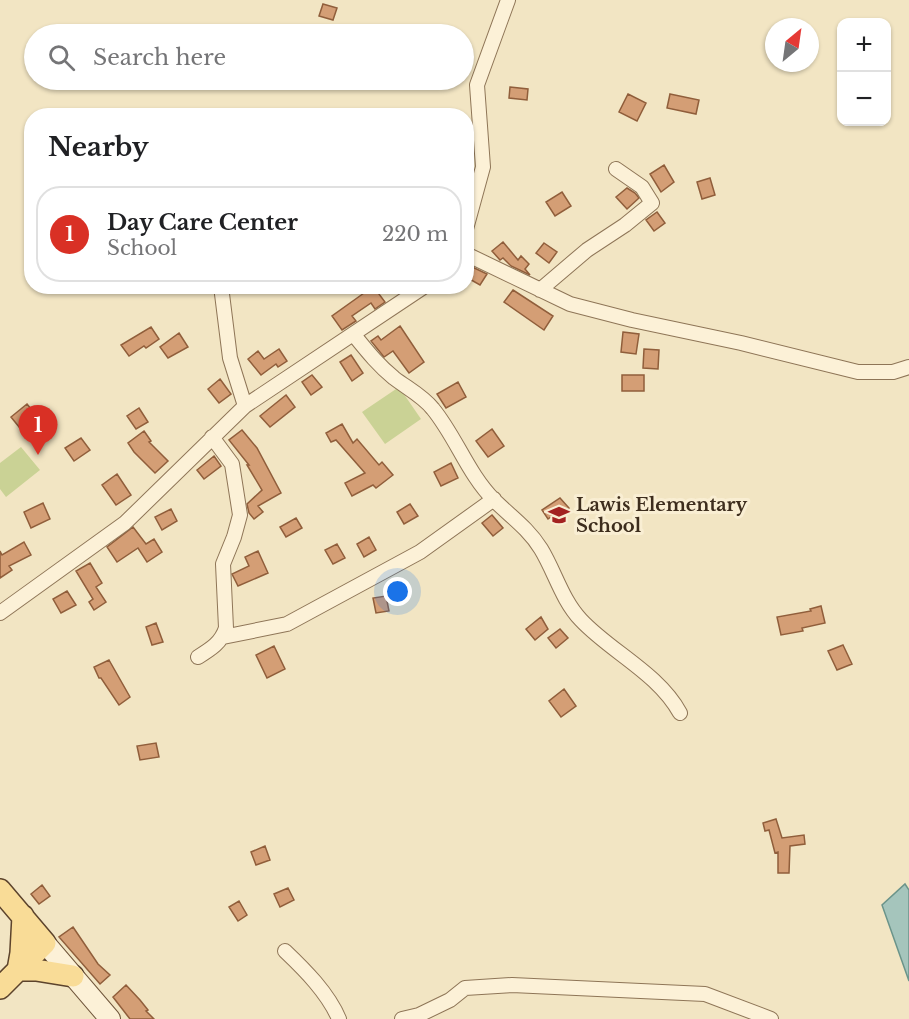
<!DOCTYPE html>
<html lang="en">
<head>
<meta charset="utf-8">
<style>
  body { margin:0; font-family:"Libre Baskerville",serif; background:#f2f2f2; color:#202124 }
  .controls { position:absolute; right:18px; top:18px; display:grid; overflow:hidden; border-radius:12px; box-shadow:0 2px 4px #0004 }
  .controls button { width:54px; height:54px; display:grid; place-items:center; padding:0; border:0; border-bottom:2px solid #e0e0e0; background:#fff; color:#202124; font:30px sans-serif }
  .compass { position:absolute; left:765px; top:18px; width:54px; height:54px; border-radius:50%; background:#fff; box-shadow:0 2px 4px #0004; rotate:29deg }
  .you { position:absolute; left:398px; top:592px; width:21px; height:21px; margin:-15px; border:4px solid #fff; border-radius:50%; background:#1a73e8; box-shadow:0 0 0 9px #1a73e833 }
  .badge { display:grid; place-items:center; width:39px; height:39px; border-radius:50%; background:#d93025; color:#fff; font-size:20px; font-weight:700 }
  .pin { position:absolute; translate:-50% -50px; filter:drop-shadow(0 2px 3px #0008) }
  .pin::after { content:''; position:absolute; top:32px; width:21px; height:18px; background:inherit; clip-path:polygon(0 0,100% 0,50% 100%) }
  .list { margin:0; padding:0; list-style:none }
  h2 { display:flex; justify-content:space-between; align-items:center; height:78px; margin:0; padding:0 24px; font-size:26px }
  h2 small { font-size:20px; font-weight:400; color:#757577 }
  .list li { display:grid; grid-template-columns:39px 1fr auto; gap:18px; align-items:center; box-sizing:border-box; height:96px; margin:0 12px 12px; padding:0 12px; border:2px solid #e0e0e0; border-radius:24px }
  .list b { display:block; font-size:22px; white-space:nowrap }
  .list p { margin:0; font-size:20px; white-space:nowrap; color:#757577 }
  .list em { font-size:20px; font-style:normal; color:#757577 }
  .icon { flex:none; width:33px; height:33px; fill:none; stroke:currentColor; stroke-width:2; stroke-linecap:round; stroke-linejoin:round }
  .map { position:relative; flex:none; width:909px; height:1019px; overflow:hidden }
  .search { position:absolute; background:#fff; box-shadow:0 2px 4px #0004; left:24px; top:24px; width:450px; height:66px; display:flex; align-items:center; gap:15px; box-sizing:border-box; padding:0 21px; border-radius:33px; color:#757577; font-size:22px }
  .panel { position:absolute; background:#fff; box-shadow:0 2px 4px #0004; left:24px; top:108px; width:450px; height:186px; border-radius:24px }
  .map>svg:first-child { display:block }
  .green { fill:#cad295 }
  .water { fill:#a5c5bc; stroke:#6b948a; stroke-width:1.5 }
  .building { fill:#d49e75; stroke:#905e3b; stroke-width:1.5 }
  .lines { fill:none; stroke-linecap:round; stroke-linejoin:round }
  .minor-casing { stroke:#8e7557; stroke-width:16 }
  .secondary-casing { stroke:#70563b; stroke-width:22 }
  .primary-casing { stroke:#5c432c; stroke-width:24 }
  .minor { stroke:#fcf1d7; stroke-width:14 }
  .secondary { stroke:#fcf1d7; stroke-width:20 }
  .primary { stroke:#f9dc97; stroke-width:21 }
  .labels { text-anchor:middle; stroke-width:6; stroke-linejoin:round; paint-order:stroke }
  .poi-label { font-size:18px; font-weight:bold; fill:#3d2d1d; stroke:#f9eed3; text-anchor:start }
</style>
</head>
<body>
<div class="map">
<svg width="909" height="1019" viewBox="0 0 909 1019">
  <rect width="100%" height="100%" fill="#f2e5c3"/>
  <path class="green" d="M399,387L421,419L385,444L362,412Z
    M21,447L40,470L6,497L0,489V463Z"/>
  <path class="water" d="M905,884L909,890V981L882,905Z"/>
  <path class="building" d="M323,4L337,8L333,20L319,16Z
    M510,87L528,89L527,100L509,98Z
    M628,94L646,103L637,121L619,112Z
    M670,94L699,100L696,114L667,108Z
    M664,165L674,182L661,192L650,174Z
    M710,178L715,195L702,199L697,182Z
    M627,188L635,193L639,198L627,209L616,197Z
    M562,192L571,206L555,216L546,202Z
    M657,212L665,223L654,231L646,220Z
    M503,242L518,260L521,256L529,264L525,269L530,275L511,266L503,258L500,260L492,251Z
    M544,243L557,252L549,263L536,253Z
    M466,264L487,274L480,285L466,277Z
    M369,286H373L385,302L375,309L371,303L352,316L356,321L342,330L332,316L364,293L362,291Z
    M513,290L553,316L544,330L504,302Z
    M400,326L424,362L409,373L393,351L384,357L371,341L378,336L381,340Z
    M151,327L159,339L146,348L144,346L129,356L121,345Z
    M623,332L639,334L636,354L621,352Z
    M179,333L188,347L168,358L160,347Z
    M279,349L287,361L278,367L276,364L261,375L248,359L258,351L264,359Z
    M644,349L659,350L658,369L643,368Z
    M351,355L363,373L352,381L340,362Z
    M312,375L322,387L311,395L302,382Z
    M622,375H644V391H622Z
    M220,379L231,394L219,403L208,389Z
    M458,382L466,397L446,408L437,394Z
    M286,395L295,407L270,427L260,416Z
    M27,404L44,425L28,438L11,417Z
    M139,408L148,422L136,429L127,416Z
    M342,424L353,443L357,439L379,465L382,462L393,475L376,488L373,485L352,496L345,483L365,473L336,440L331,442L326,433Z
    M492,429L504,446L488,457L476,441Z
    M242,430L257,448L281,493L258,506L263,512L254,519L249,513L247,504L262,490L247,465H249L229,440Z
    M144,431L151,441L149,442L168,461L155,473L134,452L128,443Z
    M81,438L90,450L74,461L65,448Z
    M214,456L221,466L204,479L197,470Z
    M451,463L458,478L441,486L434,472Z
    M117,474L131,495L116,505L102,485Z
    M560,498L569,508L561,513L559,511L548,519L542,510Z
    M43,503L50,519L31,528L24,512Z
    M410,504L418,516L404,524L397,512Z
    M171,509L177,521L162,530L155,517Z
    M492,515L503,528L493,536L482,523Z
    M296,518L302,528L286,537L280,527Z
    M133,527L146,544L154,539L162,552L147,562L138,548L117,562L107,547Z
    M369,537L376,550L364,557L357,544Z
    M24,542L31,555L9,566L12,570L0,578V551L2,555Z
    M337,544L345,558L333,564L325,550Z
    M258,551L268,573L238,586L232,574L249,566L245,557Z
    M90,563L102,583L96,587L106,602L94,610L89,602L93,599L76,571Z
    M67,591L76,605L61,613L53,599Z
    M386,596L389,611L376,613L373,598Z
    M821,606L825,623L802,628L803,631L781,635L777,617L811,611L810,609Z
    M541,617L548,629L535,640L526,629Z
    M156,623L163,642L152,645L146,627Z
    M560,629L568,638L556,648L548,638Z
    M843,645L852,664L837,670L828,651Z
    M274,646L285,669L267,678L256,655Z
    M109,660L130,697L119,705L101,678H99L94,667Z
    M564,689L576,706L561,717L549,701Z
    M156,743L159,757L140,760L137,746Z
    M776,819L782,838L804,835L805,844L790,846L789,873H778V852L775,853L769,830L765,831L763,823Z
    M265,846L270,860L256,865L251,852Z
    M42,885L50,896L39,904L31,894Z
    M288,888L294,900L280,907L274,894Z
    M239,901L247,915L238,921L229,907Z
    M73,927L98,964L110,975L100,984L59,937Z
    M126,985L140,1000L148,1010L146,1011L154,1019H130L113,997Z"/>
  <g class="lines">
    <defs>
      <path id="minor" d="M466,229L483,167L477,85L508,0
        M466,254L570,304L632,320L741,343L858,372H893L909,367
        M221,286L230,358L245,406
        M540,290L587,250L625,225L652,203L642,187L616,169
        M354,335C367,351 378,365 394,378C407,388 423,396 433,409C456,437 468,474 494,500C510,516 528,528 541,549C555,572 562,600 581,620C611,652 658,673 680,713
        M0,613L125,523L245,406L425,286
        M223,637L287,624L420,552L494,499
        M198,657C211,649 221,643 226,628L223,564L234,537L240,515L232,464L212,437
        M285,951C305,970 328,993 339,1019
        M402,1019L419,1015L450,1000L465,988L512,985L705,994L771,1019"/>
      <path id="secondary" d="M45,943L110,1019"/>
      <path id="primary" d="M0,890L45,943L0,988
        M23,916L21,953L18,970H36L73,976"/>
    </defs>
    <use href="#minor" class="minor-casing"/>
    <use href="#secondary" class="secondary-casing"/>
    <use href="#primary" class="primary-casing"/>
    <use href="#minor" class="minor"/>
    <use href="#secondary" class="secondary"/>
    <use href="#primary" class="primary"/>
  </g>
  <defs>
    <symbol id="school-bare" viewBox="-9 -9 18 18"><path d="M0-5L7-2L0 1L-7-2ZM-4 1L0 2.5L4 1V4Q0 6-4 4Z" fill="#a32221" stroke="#f9eed3" stroke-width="2.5" paint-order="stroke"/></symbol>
  </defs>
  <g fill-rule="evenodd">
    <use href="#school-bare" x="544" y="500" width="30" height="30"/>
  </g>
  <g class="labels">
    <g class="poi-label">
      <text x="576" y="511">Lawis Elementary<tspan x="576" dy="21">School</tspan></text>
    </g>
  </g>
</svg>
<div class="controls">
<button>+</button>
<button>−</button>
</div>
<svg class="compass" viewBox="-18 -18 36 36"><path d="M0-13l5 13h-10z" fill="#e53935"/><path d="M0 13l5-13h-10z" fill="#757577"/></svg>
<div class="you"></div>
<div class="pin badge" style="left:38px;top:455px">1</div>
<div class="search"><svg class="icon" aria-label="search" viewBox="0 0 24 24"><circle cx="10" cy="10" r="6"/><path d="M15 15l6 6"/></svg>Search here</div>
<section class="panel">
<h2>Nearby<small></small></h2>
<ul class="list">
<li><span class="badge">1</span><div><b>Day Care Center</b><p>School</p></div><em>220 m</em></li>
</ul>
</section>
</div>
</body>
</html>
